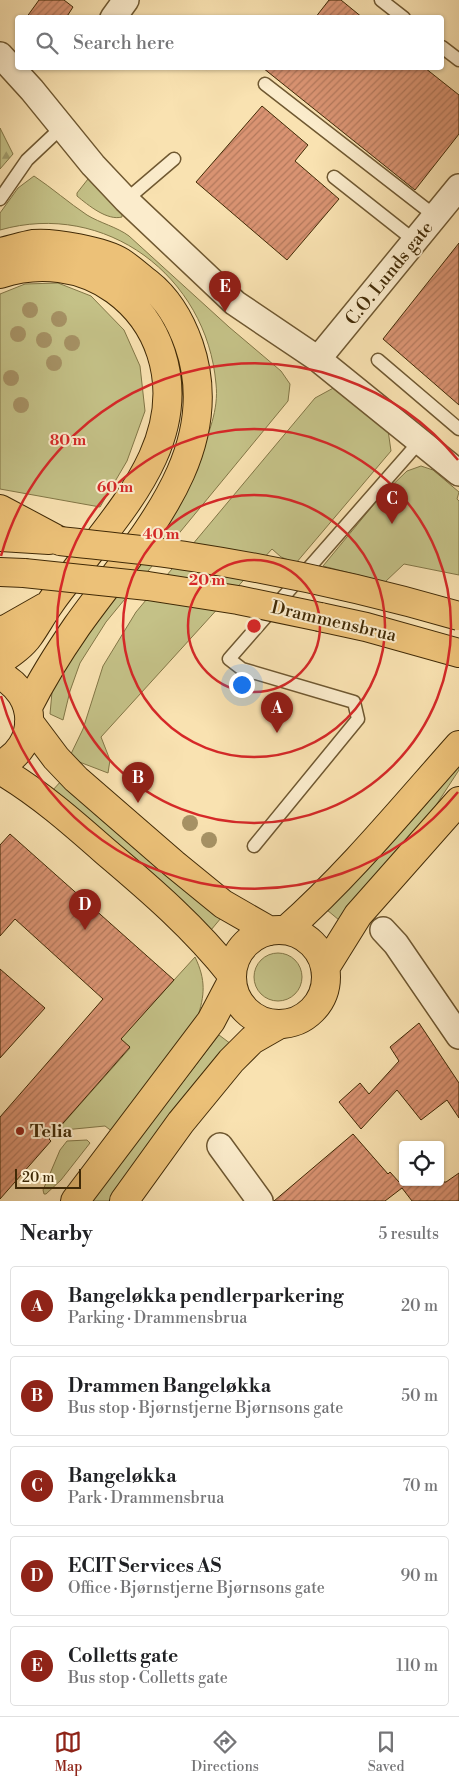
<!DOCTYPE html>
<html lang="en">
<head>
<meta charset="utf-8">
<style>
  body { margin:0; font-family:"Libre Bodoni",serif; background:#f6f6f6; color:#202124 }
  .controls { position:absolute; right:15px; bottom:15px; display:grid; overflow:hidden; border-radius:5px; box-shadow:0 1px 4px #0004 }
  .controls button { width:45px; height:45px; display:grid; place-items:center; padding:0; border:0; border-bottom:1px solid #e0e0e0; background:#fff; color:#202124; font:25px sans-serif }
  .scale { position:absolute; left:15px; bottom:12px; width:66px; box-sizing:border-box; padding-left:5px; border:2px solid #412a06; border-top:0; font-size:14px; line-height:18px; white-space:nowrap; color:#412a06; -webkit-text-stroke:4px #fbeccc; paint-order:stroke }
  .you { position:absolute; left:241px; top:684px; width:18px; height:18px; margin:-12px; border:4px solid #fff; border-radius:50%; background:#1a73e8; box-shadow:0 0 0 8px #1a73e833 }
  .badge { display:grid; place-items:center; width:32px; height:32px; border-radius:50%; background:#8f2418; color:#fff; font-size:16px; font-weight:700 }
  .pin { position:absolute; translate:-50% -41px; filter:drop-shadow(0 1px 2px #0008) }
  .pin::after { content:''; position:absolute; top:26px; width:18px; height:15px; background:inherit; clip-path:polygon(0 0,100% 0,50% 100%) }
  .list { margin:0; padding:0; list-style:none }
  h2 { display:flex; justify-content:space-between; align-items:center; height:65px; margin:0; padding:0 20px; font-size:21px }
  h2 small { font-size:16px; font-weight:400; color:#757577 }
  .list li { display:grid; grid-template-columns:32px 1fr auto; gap:15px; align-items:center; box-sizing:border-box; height:80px; margin:0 10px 10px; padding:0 10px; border:1px solid #e0e0e0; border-radius:5px }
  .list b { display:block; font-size:19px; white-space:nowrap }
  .list p { margin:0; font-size:16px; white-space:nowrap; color:#757577 }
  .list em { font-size:16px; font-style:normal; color:#757577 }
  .icon { flex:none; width:28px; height:28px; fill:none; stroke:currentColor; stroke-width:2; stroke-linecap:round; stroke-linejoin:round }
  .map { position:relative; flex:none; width:459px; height:1201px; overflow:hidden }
  .search { position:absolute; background:#fff; box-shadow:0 1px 4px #0004; left:15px; right:15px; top:15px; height:55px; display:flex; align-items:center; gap:12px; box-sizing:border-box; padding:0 18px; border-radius:5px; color:#757577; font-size:19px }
  .sheet { height:515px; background:#fff }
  nav { display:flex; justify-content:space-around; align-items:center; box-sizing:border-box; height:70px; border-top:1px solid #e0e0e0; background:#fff; font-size:14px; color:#757577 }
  nav a { display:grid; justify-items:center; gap:2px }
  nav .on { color:#8f2418 }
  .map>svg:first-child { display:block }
  .green { fill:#c4c187; stroke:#827646 }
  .forest { fill:url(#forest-firs); stroke:#827646 }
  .building { fill:url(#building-hatch); stroke:#412a06 }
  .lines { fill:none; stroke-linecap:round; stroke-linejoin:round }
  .lane-casing { stroke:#6f5831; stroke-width:15 }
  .street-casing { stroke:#6f5831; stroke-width:28 }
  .primary-casing { stroke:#412a06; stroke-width:30 }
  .highway-casing { stroke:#412a06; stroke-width:30 }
  .lane { stroke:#fbeccc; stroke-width:12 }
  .street { stroke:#fbeccc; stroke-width:25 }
  .primary { stroke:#ecc178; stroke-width:28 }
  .highway { stroke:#ecc178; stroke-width:28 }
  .highway-bridge-casing { stroke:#412a06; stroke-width:30; stroke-linecap:butt }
  .highway-bridge { stroke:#ecc178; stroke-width:28 }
  .tree { fill:#a69265 }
  .ring { fill:none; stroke:#d62828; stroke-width:2.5 }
  .poi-dot { fill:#8f2418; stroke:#fbeccc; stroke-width:2 }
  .labels { text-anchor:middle; stroke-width:4; stroke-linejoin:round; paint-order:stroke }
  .street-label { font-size:18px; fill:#412a06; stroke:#fbeccc }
  .poi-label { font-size:18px; font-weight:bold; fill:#412a06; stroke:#fbeccc; text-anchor:start }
  .centre { fill:#d62828; stroke:#fbeccc; stroke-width:2.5 }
  .ring-label { font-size:15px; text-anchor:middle; font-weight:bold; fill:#d62828; stroke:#fbeccc; stroke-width:4; stroke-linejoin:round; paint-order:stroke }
</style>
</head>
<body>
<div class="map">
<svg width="459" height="1201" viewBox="0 0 459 1201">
  <defs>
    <pattern id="forest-firs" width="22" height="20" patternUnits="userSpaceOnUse" patternTransform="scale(1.25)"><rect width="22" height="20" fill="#c4c187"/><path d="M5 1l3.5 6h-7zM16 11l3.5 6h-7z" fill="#a19d6c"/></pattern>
    <pattern id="building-hatch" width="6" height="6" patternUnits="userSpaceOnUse" patternTransform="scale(1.25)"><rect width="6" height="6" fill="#d99372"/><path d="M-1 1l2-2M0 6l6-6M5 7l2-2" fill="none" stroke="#b2785c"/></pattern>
  </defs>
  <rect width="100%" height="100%" fill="#f9e2b1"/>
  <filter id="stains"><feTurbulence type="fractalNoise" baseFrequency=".004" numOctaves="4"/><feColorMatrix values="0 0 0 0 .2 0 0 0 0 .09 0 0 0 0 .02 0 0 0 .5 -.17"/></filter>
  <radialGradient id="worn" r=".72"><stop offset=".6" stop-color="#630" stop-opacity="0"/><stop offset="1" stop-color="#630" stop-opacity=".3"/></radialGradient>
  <path class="green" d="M34,176C52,188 69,203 87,215C100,223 117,227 129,236L229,327L281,371L290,384L288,401L106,622L80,663L70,691L63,720L50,714L52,692L59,670L200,457C208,434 219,410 216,384C207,276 105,200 0,230V213L18,188Z
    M88,179L122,213V217C107,221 88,205 77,196V193Z
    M58,283L91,296L124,330L140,366L145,411L127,461L100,507L0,489V294L25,284Z
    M337,386L388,430L391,451L296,563L281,557L272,549L101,737L110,760L108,773L69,758L83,729L103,666L136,612L315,398Z
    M421,466L433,470L459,492L457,499L459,501V575L404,564L385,582L323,566L380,497L407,471Z
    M459,764V770L427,819L339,920L327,910Z
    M62,780L221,918L211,930L52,791Z
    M254 977a24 24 0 1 1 48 0a24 24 0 1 1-48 0Z
    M195,957C206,980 205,995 197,1019L113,1132L105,1126L64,1130L60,1127L130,1048L110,1029L133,1025Z
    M219,1035L231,1044L162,1128L109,1201H91Z
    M87,1140L90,1143L61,1180L46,1194H44L43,1190L60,1150L67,1141Z"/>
  <path class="forest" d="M0,128L13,154L0,169Z"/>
  <path class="building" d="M39,0H64L73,7L66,18H26Z
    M329,0H341L363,18H315Z
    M263,68H425L459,95V134L415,190Z
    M262,106L308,145L295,161L339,199L287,260L196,182Z
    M459,243V405L383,339Z
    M10,834L174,980L121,1039L130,1047L49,1139L51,1141L0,1199V1117L103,999L15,919L0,936V845Z
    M0,969L45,1008L0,1058Z
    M419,1023L459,1083V1118L447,1100L421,1120L397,1090L361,1129L339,1102L360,1083L369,1094L399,1061L390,1047Z
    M353,1134L388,1174L390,1172L399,1182H446L459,1173V1201H412L402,1188L385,1201H274Z"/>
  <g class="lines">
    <defs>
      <path id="lane" d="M381,0L404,18
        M442,47L459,60
        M265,84L435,216
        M334,177L415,241
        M0,199L27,160L62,127
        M126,200L174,159
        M378,360L459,429
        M254,846L358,719L354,702L242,669L229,659L420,441"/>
      <path id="street" d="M113,18L126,0
        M0,55L32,90L93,165L126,200L235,303L318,359L459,473
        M318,359L459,187
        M383,930L396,944L459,1036
        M220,1146L260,1201"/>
      <path id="primary" d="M75,1201L211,1021L232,981
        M124,1201L181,1122L231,1061L252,1040L280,1024"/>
      <path id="highway" d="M0,252C11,250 22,246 33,244C54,242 104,251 121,262C130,268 139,276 148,283C167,298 181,322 189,345C227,455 135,544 77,626C59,652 42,679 28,707
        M0,274C39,261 82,266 115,290C137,306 153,328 161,353C189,439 122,508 75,571C66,582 57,593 49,605C42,615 36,626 29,636C22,646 10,654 0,661
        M0,509L60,541
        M0,537L49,540
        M0,572L24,573
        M320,617L366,627L459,653
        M0,631L8,628L45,607
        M0,675C39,695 39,746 0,765
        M29,722L56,758L76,779L174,864L223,904L270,931
        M0,770C39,793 72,822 106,852C151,890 195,928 232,975
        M286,930C349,874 403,808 459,745
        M232 977a47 47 0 1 1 94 0a47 47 0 1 1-94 0Z
        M325,968L358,915L459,801"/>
    </defs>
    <use href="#lane" class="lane-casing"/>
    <use href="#street" class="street-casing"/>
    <use href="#primary" class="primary-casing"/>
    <use href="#highway" class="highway-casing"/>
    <use href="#lane" class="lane"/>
    <use href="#street" class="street"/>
    <use href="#primary" class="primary"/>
    <use href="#highway" class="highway"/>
    <defs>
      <path id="highway-bridge" d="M60,541C104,546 148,550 192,557C282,571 372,591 459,616
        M24,573L148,586L238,600L320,617"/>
    </defs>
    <use href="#highway-bridge" class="highway-bridge-casing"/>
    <use href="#highway-bridge" class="highway-bridge"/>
  </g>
  <g class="tree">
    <circle cx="30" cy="310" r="8"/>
    <circle cx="59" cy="319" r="8"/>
    <circle cx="18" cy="334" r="8"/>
    <circle cx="44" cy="340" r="8"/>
    <circle cx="72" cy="343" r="8"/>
    <circle cx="54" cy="363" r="8"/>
    <circle cx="11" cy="378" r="8"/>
    <circle cx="21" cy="405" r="8"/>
    <circle cx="190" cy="823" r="8"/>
    <circle cx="209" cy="840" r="8"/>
  </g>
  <g class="ring">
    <circle cx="254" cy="626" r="66"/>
    <circle cx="254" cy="626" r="131"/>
    <circle cx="254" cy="626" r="197"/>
    <path d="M458 792A263 263 0 0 1 1 696M1 556A263 263 0 0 1 458 460"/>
  </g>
  <circle class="poi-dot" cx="20" cy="1131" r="5"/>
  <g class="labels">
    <g class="street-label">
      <text transform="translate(389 273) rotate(-51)" y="6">C.O. Lunds gate</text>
      <text transform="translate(334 621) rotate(13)" y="6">Drammensbrua</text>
    </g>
    <g class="poi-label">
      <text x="30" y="1137">Telia</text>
    </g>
  </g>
  <circle cx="254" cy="626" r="8" class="centre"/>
  <g class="ring-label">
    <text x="68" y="445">80 m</text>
    <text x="115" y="492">60 m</text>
    <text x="161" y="539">40 m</text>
    <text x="207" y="585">20 m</text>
  </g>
  <rect width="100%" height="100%" filter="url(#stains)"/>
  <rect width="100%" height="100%" fill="url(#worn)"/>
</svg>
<div class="controls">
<button><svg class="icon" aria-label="locate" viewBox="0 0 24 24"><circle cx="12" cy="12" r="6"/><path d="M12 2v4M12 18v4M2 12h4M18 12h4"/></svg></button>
</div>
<div class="scale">20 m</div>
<div class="you"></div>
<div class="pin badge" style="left:277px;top:733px">A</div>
<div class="pin badge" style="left:138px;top:803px">B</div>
<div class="pin badge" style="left:392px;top:524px">C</div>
<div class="pin badge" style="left:85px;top:930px">D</div>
<div class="pin badge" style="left:225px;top:312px">E</div>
<div class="search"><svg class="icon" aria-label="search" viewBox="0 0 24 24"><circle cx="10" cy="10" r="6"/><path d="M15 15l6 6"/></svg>Search here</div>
</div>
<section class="sheet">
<h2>Nearby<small>5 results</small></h2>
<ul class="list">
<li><span class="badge">A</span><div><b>Bangeløkka pendlerparkering</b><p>Parking · Drammensbrua</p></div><em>20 m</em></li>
<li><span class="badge">B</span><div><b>Drammen Bangeløkka</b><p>Bus stop · Bjørnstjerne Bjørnsons gate</p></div><em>50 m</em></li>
<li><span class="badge">C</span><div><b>Bangeløkka</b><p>Park · Drammensbrua</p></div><em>70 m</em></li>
<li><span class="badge">D</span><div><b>ECIT Services AS</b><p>Office · Bjørnstjerne Bjørnsons gate</p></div><em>90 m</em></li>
<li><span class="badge">E</span><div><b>Colletts gate</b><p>Bus stop · Colletts gate</p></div><em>110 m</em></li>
</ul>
</section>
<nav>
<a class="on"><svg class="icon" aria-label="map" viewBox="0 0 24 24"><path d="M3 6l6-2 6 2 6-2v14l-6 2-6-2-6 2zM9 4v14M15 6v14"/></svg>Map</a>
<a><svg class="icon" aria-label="directions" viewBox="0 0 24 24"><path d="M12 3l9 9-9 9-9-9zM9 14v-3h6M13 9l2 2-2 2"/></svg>Directions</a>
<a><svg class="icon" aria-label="saved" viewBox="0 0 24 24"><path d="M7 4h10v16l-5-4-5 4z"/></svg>Saved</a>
</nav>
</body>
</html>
